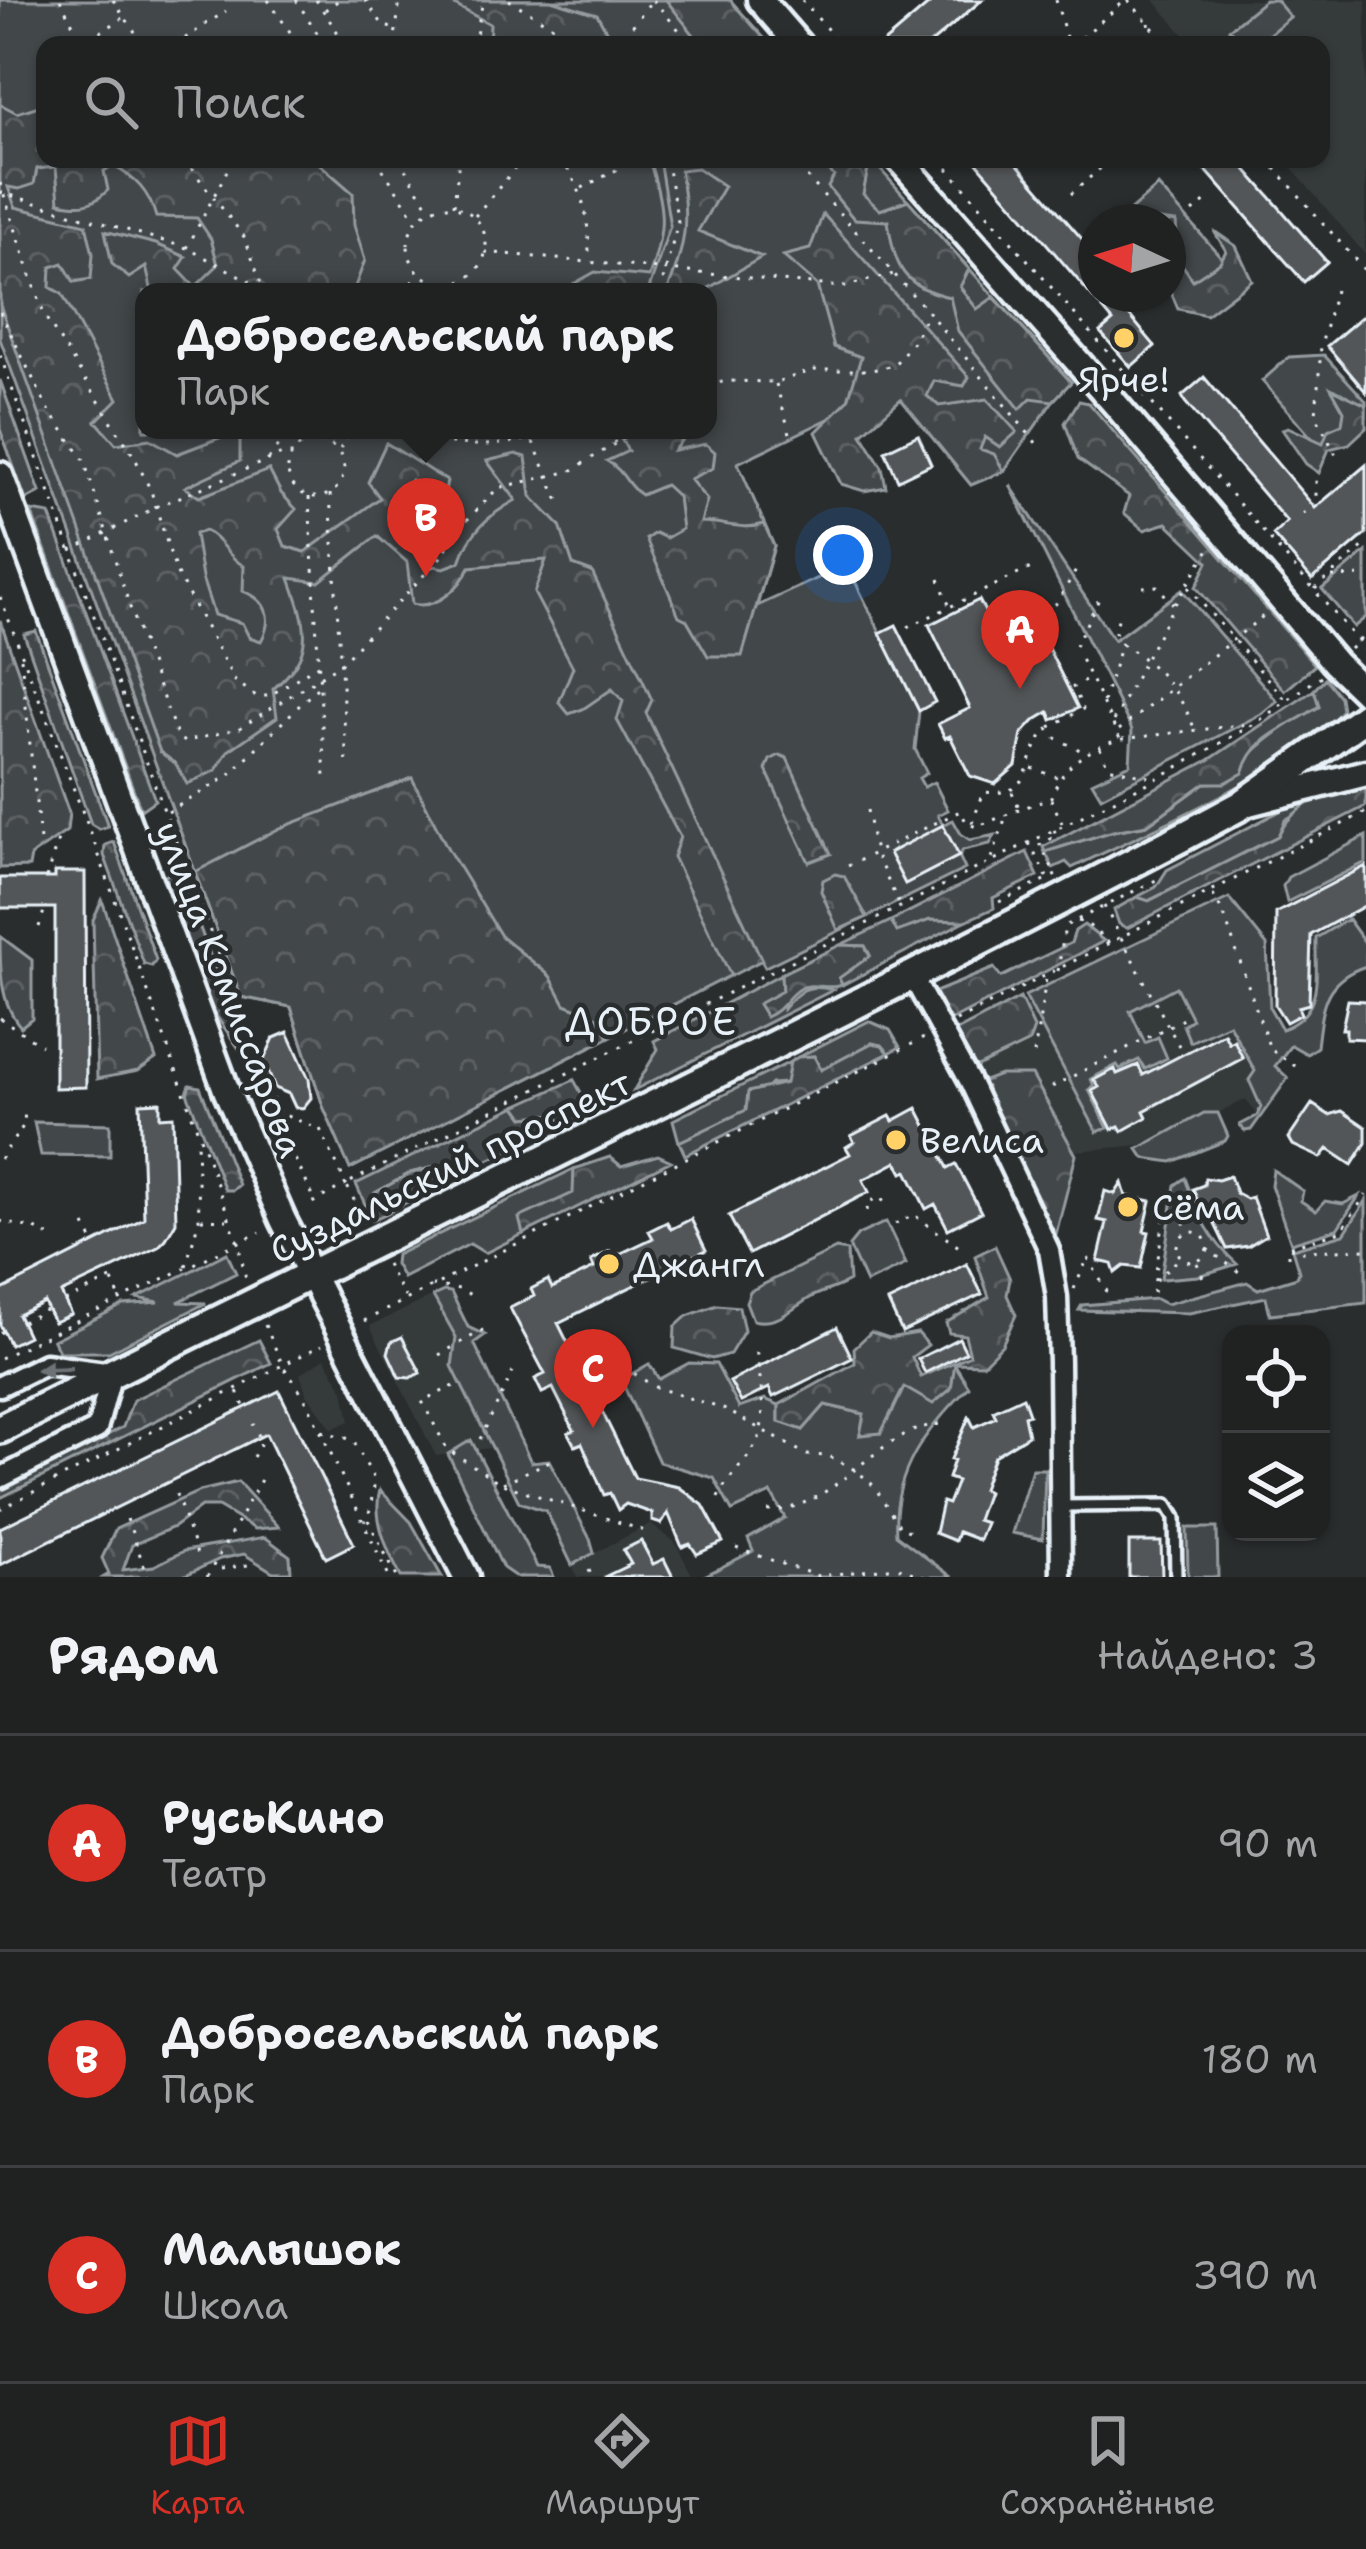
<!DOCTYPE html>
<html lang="ru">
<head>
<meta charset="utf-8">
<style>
  body { margin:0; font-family:"Shantell Sans",sans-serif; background:#282a2a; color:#f1f3f6 }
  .controls { position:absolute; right:36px; bottom:36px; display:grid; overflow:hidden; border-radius:24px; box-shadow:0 3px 9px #0004 }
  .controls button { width:108px; height:108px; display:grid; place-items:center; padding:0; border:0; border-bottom:3px solid #3d3f40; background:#202222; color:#f1f3f6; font:60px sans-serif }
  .compass { position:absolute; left:1078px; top:204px; width:108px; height:108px; border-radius:50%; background:#202222; box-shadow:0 3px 9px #0004; rotate:274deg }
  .you { position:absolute; left:843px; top:555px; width:42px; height:42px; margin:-30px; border:9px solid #fff; border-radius:50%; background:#1a73e8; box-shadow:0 0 0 18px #1a73e833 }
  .badge { display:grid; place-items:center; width:78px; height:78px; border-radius:50%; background:#d93025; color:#fff; font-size:39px; font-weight:700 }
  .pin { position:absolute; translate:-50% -99px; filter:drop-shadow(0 3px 6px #0008) }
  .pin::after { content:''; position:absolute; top:63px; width:42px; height:36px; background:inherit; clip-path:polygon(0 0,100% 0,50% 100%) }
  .popup { position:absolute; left:135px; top:283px; width:582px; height:156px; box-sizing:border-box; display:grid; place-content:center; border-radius:24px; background:#202222; filter:drop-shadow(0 3px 9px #0005); font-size:39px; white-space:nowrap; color:#a2a4a5 }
  .popup b { font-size:45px; color:#f1f3f6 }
  .popup::after { content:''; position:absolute; left:50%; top:100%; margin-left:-24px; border:24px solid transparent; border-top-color:#202222 }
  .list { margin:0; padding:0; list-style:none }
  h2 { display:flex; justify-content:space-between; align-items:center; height:156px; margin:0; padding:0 48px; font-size:51px }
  h2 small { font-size:39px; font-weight:400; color:#a2a4a5 }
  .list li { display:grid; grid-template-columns:78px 1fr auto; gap:36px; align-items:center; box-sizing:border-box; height:216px; padding:0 48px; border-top:3px solid #3d3f40 }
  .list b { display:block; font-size:45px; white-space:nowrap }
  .list p { margin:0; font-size:39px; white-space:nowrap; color:#a2a4a5 }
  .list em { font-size:39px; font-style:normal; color:#a2a4a5 }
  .icon { flex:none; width:66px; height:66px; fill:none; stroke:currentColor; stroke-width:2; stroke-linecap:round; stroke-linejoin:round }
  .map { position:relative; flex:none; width:1366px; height:1577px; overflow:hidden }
  .search { position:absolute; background:#202222; box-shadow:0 3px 9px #0004; left:36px; right:36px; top:36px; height:132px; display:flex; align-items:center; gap:30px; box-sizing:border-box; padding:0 42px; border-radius:24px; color:#a2a4a5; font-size:45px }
  .sheet { height:804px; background:#202222 }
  nav { display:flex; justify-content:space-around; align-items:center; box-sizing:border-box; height:168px; border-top:3px solid #3d3f40; background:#202222; font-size:33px; color:#a2a4a5 }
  nav a { display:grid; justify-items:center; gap:6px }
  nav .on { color:#d93025 }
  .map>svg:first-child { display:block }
  .built { fill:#363a3b }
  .green { fill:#424648; stroke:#959ca0; stroke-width:3; fill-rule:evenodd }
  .forest { fill:url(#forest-crowns); stroke:#959ca0; stroke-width:3; fill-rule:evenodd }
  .building { fill:#535759; stroke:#e8f1f8; stroke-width:3 }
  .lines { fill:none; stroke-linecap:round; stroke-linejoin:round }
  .lane-casing { stroke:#e8f1f8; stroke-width:18 }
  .street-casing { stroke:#e8f1f8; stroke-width:27 }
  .secondary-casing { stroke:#e8f1f8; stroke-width:33 }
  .primary-casing { stroke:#e8f1f8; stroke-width:36 }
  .path { stroke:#e8f1f8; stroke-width:3; stroke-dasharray:3 9; stroke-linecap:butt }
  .lane { stroke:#2a2d2e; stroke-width:9 }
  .street { stroke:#2a2d2e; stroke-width:18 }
  .secondary { stroke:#2a2d2e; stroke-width:24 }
  .primary { stroke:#2a2d2e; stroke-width:27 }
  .oneway { fill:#6c7275 }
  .poi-dot { fill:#ffd166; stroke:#2a2d2e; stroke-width:4.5 }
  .labels { text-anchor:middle; stroke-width:9; stroke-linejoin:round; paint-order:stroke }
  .poi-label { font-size:36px; fill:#e8f1f8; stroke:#2a2d2e; text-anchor:start }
  .street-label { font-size:36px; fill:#e8f1f8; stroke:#2a2d2e }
  .neighbourhood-label { font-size:39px; letter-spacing:3px; fill:#e8f1f8; stroke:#2a2d2e }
</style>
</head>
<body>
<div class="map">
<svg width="1366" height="1577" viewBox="0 0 1366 1577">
  <defs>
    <pattern id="forest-crowns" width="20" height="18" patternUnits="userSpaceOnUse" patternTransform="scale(3)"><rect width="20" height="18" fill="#424648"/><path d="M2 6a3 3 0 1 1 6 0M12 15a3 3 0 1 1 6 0" fill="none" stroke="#5d6163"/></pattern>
  </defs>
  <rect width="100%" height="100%" fill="#2a2d2e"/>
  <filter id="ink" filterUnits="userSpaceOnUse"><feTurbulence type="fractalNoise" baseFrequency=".00833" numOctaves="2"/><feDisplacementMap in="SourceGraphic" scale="24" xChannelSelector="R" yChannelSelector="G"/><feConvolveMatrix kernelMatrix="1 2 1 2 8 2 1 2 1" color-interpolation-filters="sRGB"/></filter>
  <g filter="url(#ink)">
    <path class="built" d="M1154,0H1366L1365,254L1284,159H1321V45H1193Z
      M1130,955L1228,1024L1255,1072L1249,1080L1261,1107L1257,1116L1246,1099L1218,1113H1204L1141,1145L1065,1152L1045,1214L960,1037Z
      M444,1291L515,1444L436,1456L370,1326Z
      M325,1358L344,1391L350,1421L332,1429L307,1394L300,1374Z
      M650,1524L675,1542L693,1577H577L572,1565Z"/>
    <path class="green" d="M0,0H730L770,45H45V159H871L1071,382L1053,401L1004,471L971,485L892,388L738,463L774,546L757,606L847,565L919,711L915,749L927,773L919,778L924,787L934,782L948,810L938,815L943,825L953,820L961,834L970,840L995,835L990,844L963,850L959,856L965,869L765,967L761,960L350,1169L323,1106L291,1007L241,997L0,339ZM144,292H708V430H144Z
      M1265,0H1276L1290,17L1256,45H1243L1229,29Z
      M1158,186L1229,266L1190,301L1168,222L1119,220Z
      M1324,355L1366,401V417L1324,452L1262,381L1289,357Z
      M1010,485L1114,640L1182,590L1277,701L1261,714L1101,797L1092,782L1130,764L1132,730Z
      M1366,552V617L1354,627L1322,589Z
      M1325,678L1340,697L1342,710C1293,771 1145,832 1072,868L1066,862L1053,868L1045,852L1113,831L1147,825L1205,783L1225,782C1252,749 1280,727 1319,707L1314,690Z
      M1322,798L1285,820L1278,836L1148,901L1137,897L1156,887L1167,870L1303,799Z
      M1366,836V862L1287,902L1283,886L1288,877Z
      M1229,898L1267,945L1270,1008L1282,1029C1325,1012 1315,977 1316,938L1348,919L1366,944V966C1323,980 1322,1006 1317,1047L1307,1054L1291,1045L1275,1066L1288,1078L1251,1130L1245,1131L1240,1125L1257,1116L1261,1107L1249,1080L1255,1071L1229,1024L1190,1042L1183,1025L1192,1019L1176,987L1130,1011L1145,1043L1158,1037L1167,1058L1145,1069L1139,1060L1120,1069L1117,1065L1091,1079L1094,1086L1089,1090L1108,1128L1097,1132L1025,996Z
      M930,919L965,921L842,985L838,978L870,955L865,946L840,945L891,921L897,931Z
      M781,974L783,1009C799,990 807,983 833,990L634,1090L658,1049L654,1041Z
      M869,1021L890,1030L900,1047L889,1053L882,1045L872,1043L821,1070L814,1056L798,1057Z
      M790,1062L787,1083L771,1084L747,1110L679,1142L673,1120Z
      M516,1106L524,1117L553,1113L563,1123L452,1178L439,1166L410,1173L375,1193V1202L387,1213L372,1220L356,1184Z
      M1204,1113H1218L1228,1136L1225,1141L1172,1162L1144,1158L1138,1149Z
      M34,1122L110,1124V1156L41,1155Z
      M574,1169V1193L520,1218L523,1234L485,1253L470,1244L403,1278L395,1264L396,1255Z
      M1273,1170L1303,1191L1301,1201L1316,1211L1325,1201L1343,1204L1359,1196L1337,1229L1291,1243L1271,1185Z
      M1185,1178C1197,1212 1209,1239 1237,1264L1198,1276L1161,1279L1175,1185Z
      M1366,1201V1303L1270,1314L1266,1297L1189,1313L1079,1310L1082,1305L1156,1299L1166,1304L1247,1282L1258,1289L1297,1277L1299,1272L1292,1249L1344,1234Z
      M886,1222L906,1264L866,1283L849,1246L858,1235Z
      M227,1253L236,1273L178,1302L206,1303L109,1352H59L53,1340L123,1305L159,1302L137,1298Z
      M444,1291L451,1292L468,1327L485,1335L474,1343L531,1462L549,1460L590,1539L594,1553L572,1565L546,1511L519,1502L452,1366L456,1337L433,1296Z
      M689,1363L716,1364L739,1408L765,1399L779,1405V1422L803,1430L825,1405L865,1414L860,1434L893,1411L904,1387L933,1403L954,1363L969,1387C926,1430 892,1471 896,1535L952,1577H702L753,1551L748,1539L785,1518L771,1493L732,1511L714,1478L659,1462L621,1380L649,1364L659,1379Z
      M471,1440L537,1567L550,1568L554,1577H516L503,1568L448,1454Z
      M1032,1469H1045L1043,1539L1012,1533Z
      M1187,1528H1217L1218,1577H1188Z"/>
    <path class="forest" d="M445,0H551L597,14L613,43L619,45H489L490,24Z
      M666,0H730L770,45H702Z
      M0,104L17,113L45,104V159H314L353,193L354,225L365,260L353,292H152L146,267L129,278L112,264L105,231L156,244L186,257L178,269L195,287L218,265L211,239L197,218L156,217C149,192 136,178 113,166L104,171L108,190C93,206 80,207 59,202L56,167L37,169L34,184L19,189L8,187L15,207L86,224L93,254L91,279L74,282L63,263L51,267L50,287L62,294L118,399L96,421L116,444L150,439L177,454L240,430V461L185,487L199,497L269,470L281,493L296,509L278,529L285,546L305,552L380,498L368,482L386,443L447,481L444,498L411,480L404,491L437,529L417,544L423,564L444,568L460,562C470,531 489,515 516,500L487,461L516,454L526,457L531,496L560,526L573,565L592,572L652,700L646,713L762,960L731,976L673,857L680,837L617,720L623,701L612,689L583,709L569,714L559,702L573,667L534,593L546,560L470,567C460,587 438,610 412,604L407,562L377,536L319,582L290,578C307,626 317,652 273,689L277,717L228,751L216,770L187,784L175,763L160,752L0,305ZM205,531C221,538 227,557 244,566L243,591C267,600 274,618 261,641L249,637L242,623L214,615L202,578L195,534Z
      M649,159H659L670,226L648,292H559L595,272L649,277C667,225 664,211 649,159Z
      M816,159H870L863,194L880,210L908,200L969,269L960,287L977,309L994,297L1071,382L1053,401L1031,398L1020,409L958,331L950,297C902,287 895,267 888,221L854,219L828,187L834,176Z
      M697,168L724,186L698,231L762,257L702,292H667C686,245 689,220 680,170Z
      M823,214L969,377L964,386L934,381L927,396L939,406L987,399L1017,432L1000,447L985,437L980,449L994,454L1004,471L971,485L901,399L862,434L882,467L886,487L864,491L841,484L816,432L848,400L861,357L834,347L817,285L783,256L810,249Z
      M1137,217L1176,222L1179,260L1193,280L1220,262L1226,251L1214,231L1236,246L1252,280L1206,315L1178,309L1168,285V222H1138Z
      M0,380L40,492L26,500L0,429Z
      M1331,388L1366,405V428L1349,444L1329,449L1319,473L1306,464L1282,429L1288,427L1323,443L1328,430L1342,424L1344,411Z
      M1079,401L1089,403L1315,665L1285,691L1196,587L1208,562L1167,523L1144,530L1124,513L1129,496L1078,459L1065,423Z
      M616,430H632L638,434L682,430L684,437L674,450L706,444L715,452L713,468L690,479L707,500L701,522C723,522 743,531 764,524L774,546L742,656H708L687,620L679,616L646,539L655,533L666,538L682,529L678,497L665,485L641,495C626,486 626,472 607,461L628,451Z
      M31,511L50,514L155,800L141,810Z
      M0,620L69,813L67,831L31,856L29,867L0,868Z
      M36,631L108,826L99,829L91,824L24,634Z
      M1314,690L1319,706C1288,729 1256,732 1243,773L1225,783H1205L1147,825L1113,831L1045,852L1043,847L1209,760Z
      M780,755L787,758L831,854L809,862L766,770L770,760Z
      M412,778L448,849L501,936L550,976L565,1004L598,1017L609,1037L350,1169L323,1106L291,1007L241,997L195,872L280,828Z
      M1366,781V806L1127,928L1119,924L1114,910L1137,897L1149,901L1278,836C1290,808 1336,783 1366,781Z
      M114,842L156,960L152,966L144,964L104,855L105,845Z
      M1027,852L1038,876L993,898L994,908L965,921L930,920L897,932L891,921Z
      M171,870L179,871L245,1050H240L212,1010L165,877Z
      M835,874L844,876L867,917L838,930L821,891L823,880Z
      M102,900L156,1059L138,1071L97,1079L93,920Z
      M1084,925L1104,941L944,1024L928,995L994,968L1001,977L1071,943L1075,931Z
      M0,936L32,960V1018L21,1027C0,1004 0,969 0,936Z
      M840,945L865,946L870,956L839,978L842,985C828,991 813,981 799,989C786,997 784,1009 766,1017L758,1004L782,991L781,974Z
      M1020,998L1034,1028L1029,1042L971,1070L953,1033Z
      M872,1043L882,1045L889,1053L685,1155L679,1142L746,1110L748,1092L786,1083L790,1062L798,1057L814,1056L821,1070Z
      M1000,1075H1032L1076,1155L1056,1234L1050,1233L976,1084Z
      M574,1080L584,1098L583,1114L563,1123L553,1114L524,1117L516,1106Z
      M190,1085L200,1087L239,1185L233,1190H225L187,1093Z
      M658,1155L671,1161L523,1234L519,1218L573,1193L574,1169L610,1157L621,1166Z
      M439,1166L452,1178L387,1213L375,1202V1193L411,1173Z
      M995,1246L1010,1279L1007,1295L1016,1315L1002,1345L983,1364L955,1363L951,1389L933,1404L904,1387L881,1433L860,1435L864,1414L825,1405L803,1430L779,1422V1405L855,1363L854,1348L871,1332L889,1338L918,1333L928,1345L912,1357L921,1377L970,1355L965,1335L949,1333L946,1323L989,1297L975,1256Z
      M836,1249L847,1251L849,1281C836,1289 822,1291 810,1298C790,1310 777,1326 753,1320L746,1302L750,1291Z
      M717,1305L739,1307L744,1331L730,1354L712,1359L674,1348L675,1327L687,1316Z
      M259,1340L271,1363L0,1498V1490L123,1427L133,1400Z
      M238,1482L279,1527L255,1529L218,1507H201L174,1527L132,1545L123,1570L154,1566L184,1551L265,1537L290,1556L291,1572H273L244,1554L220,1559L181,1577H104L109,1574L102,1558L116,1529L200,1491Z
      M380,1490L411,1522L442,1577H401C388,1552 372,1518 380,1490Z"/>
    <path class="building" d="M934,0H982L929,45H881Z
      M974,159H1013L1096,255V294H1130L1119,303L1155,346L1131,367L1100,332L1113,321Z
      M1196,159H1237L1327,262L1304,282Z
      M1366,313V392L1327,346Z
      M1204,377L1315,508L1366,465V534L1312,580L1273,535L1287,522L1185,402L1182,396Z
      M918,435L931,464L898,480L885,451Z
      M979,600L1005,650L1040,632L1078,708L1052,720L1049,712L1034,721L1022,734L1016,766L995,784L970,776L950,736L945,738L938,724L970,708L929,625Z
      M896,625L935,702L919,711L880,633Z
      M943,825L959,856L905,884L889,853Z
      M1366,866V905L1311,935L1309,1004L1298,1007L1301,1014L1286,1022L1275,1005L1276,913Z
      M55,872H85L86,1087L55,1088V908H0V878H55Z
      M1348,1000L1366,1001V1039L1346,1038V1029H1342Z
      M288,1032L309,1079L311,1098L303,1108L295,1107L289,1094L275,1088L264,1060L274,1038Z
      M1224,1033L1229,1043L1234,1040L1243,1058L1144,1111L1147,1117L1122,1131L1119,1126L1112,1129L1092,1091L1099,1087L1094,1080L1115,1069L1117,1074L1138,1065L1143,1075Z
      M160,1102V1117L173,1116L176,1222L166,1239L158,1247L61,1293L71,1314L54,1322L44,1302L18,1315L28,1336L10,1345L0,1325V1291L144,1218L140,1103Z
      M1312,1104L1329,1115L1342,1111L1366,1127V1143L1352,1165L1328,1149L1321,1158L1293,1145L1289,1138Z
      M917,1108L948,1168L956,1164L981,1212L948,1229L935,1204L926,1209L907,1171L903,1173L897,1162L863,1180L869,1192L749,1254L729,1216L850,1154L846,1147L854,1142L851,1136L890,1116L893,1121Z
      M1230,1176L1236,1193L1247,1199L1252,1197L1266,1235L1248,1246L1227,1249L1211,1216L1205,1219L1193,1189L1204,1185L1205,1178L1218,1180Z
      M1122,1183L1126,1196L1151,1201L1144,1231L1149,1232L1141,1268L1124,1266L1115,1273L1112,1264L1098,1261L1107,1222L1098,1220L1105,1191L1115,1194Z
      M691,1219L706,1250L558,1323L635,1478L679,1487L703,1505L723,1542L697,1554L690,1544L682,1547L668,1513L661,1524L652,1521V1513L626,1504L618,1510L610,1493L604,1495L582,1443L575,1446L568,1433L574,1430L553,1388L542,1393L535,1379L545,1374L510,1308L534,1296L531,1289L548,1280L552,1288L594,1268L591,1261L610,1251L613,1257L653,1238L649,1231L667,1222L671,1229Z
      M967,1264L982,1294L902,1332L888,1302Z
      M837,1327L852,1358L773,1397L769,1388L741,1402L730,1382Z
      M402,1337L421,1373L410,1378L399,1377L388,1353L391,1342Z
      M959,1338L966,1352L925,1373L918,1359Z
      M279,1391L354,1544L326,1558L266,1434L0,1565V1528Z
      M1023,1397L1029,1414L1024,1416L1028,1435L994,1456L982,1489L987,1492L977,1520L986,1523L979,1540L958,1532L955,1541L935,1533L942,1502L948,1504L957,1481L948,1478L954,1460L951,1459L969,1417L974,1427L996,1417L993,1411Z
      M641,1541L653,1564L664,1559L673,1577H604L631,1564L623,1550Z
      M1129,1542H1161L1162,1577H1129Z"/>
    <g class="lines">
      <defs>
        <path id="lane" d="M1061,1506L1167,1505L1175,1518L1176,1577"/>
        <path id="street" d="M912,976L969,1080L1049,1250L1057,1297L1059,1362L1061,1577
          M0,1386L45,1364L112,1373L97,1429L0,1478"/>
        <path id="secondary" d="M760,0L799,45
          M899,159L1117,406L1335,663L1366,693
          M0,475L227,1092L283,1220L466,1577
          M1248,803L1366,773"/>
        <path id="primary" d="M0,1429C395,1231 794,1040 1186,835L1240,806L1366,716"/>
      </defs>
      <use href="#lane" class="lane-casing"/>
      <use href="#street" class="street-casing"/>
      <use href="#secondary" class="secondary-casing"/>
      <use href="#primary" class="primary-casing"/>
      <path class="path" d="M60,0L82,41
        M113,0L144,45
        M268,0L299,45
        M296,0L325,45
        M316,0L346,45
        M365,0L383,25L394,29
        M509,0L585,45
        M653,0L692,45
        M802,0L841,45
        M1056,0L1068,45
        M1128,0L1168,45
        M325,10L339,0
        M1149,23L1151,45
        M80,45L123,18
        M175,45L226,11
        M394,45L400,0
        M474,45L483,0
        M618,45L652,0
        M1073,45L1126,0
        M184,159L245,238L264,292
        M376,159L415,218
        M399,159L430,208
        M560,159C585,190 589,220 589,259
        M791,159L928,312L1037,444
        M940,159L1366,650
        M1267,159L1366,272
        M0,183L44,315L135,458L151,491L176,572L235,681L256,696H269L321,663
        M582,188L637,159
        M0,192L187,248L263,288
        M1071,194L1111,159
        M454,205L459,159
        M408 245a39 39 0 1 1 78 0a39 39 0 1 1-78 0Z
        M1193,212L1208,199
        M475,216L523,159
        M187,248L233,159
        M485,252L842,287L894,274
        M1335,290L1321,346L1316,415L1338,459
        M404,292L418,275
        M660,292L678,222L666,159
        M0,312L47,407L84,460L133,617L177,736L184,742L240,728L340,664L440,558L464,523L498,488L571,471L637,430
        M0,355L165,813L279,1113L320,1129L346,1184L305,1207
        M776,384L791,437
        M708,385L727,381L776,382L815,370H872L894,365L915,339L927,314
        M404,430C449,450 511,450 555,430
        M609,430L615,443
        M322,440L328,430
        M288 469a28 28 0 1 1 56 0a28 28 0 1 1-56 0Z
        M533,442L560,503
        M340,449L352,430
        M269,459L289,430
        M330,494L347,766
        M309,497L325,777
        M1303,514L1316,502V478
        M71,551L156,507L282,454H293
        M1332,577L1366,576
        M939,579L949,605
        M1188,587L1285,699
        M1315,589L1366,544
        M0,597L93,839L238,1243L247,1283
        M1175,604L1211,546
        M1055,605L1080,564
        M908,627L1035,566
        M1121,644C1158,665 1179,690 1195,730
        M1075,646L1102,593
        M1350,649L1366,634
        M21,658L40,841
        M1103,702L1121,644L1115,632L1119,615
        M1113,721L1174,605L1157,586L1143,587
        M1050,727L1083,709L1073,687L1089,679
        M1119,730L1267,613
        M1122,739L1249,724
        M1100,748L1108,767L1154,778
        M1032,768L1057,777
        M1012,792L1020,810
        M1051,799L1062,823
        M867,810L875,853L899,904
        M168,812L227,777L320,685
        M972,823L984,792C1037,798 1021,756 1048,729L1056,738L1084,752
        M1029,843L1047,877
        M992,858L1006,816
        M848,866L960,811L967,823L976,827L1051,797C1064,763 1086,751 1120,739L1080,657
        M46,878L58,840
        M1213,895L1224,915L1270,1049L1301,1070
        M999,902L1056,875L1040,845L1057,835L1054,830
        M1104,906L1179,1046
        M1078,921L1086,923L1109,943
        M39,927L45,908
        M1058,971L1065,926L1156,880
        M0,1018L41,1045
        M956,1021L1366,812
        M1034,1054L1046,979
        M1052,1087L1183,1019
        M279,1115V1126L315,1200
        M0,1159L24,1125L25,1107
        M1166,1192L1177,1201L1187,1231
        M867,1211L868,1203L878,1197L885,1202
        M201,1219L227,1220
        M0,1221L35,1229L55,1239
        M365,1222L346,1184L1156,779L1256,723L1321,676
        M895,1224L914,1215L959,1247
        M85,1225L94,1244
        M1177 1247a15 15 0 1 1 30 0a15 15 0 1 1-30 0Z
        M1290,1248L1303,1251L1366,1249
        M1207,1249L1239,1272
        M1288,1257V1247L1341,1231L1366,1195
        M1088,1258L1109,1295
        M1197,1263L1205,1282
        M386,1264L405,1297
        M186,1266L199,1219L197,1139
        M107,1270L120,1298
        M1156,1280L1180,1258
        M432,1286L460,1289L476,1298
        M1074,1289L1087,1260
        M1153,1293L1164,1217
        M65,1301L111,1279
        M364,1321L926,1037
        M22,1322L48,1309
        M265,1325L283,1366L304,1396L389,1577
        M0,1333L3,1331
        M439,1355L490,1326
        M0,1358L260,1232
        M624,1367L655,1387L726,1410L807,1455L829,1456L857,1471L874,1486L900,1527L909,1531
        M454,1386L422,1401L447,1449L502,1484L648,1532
        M237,1392L245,1408
        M322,1431L353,1440L375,1481L368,1519L364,1521
        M480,1439L513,1372
        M253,1457L262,1442L253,1424
        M503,1483L556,1458
        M176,1494L199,1560
        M718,1498C727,1476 747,1463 757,1442C769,1417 758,1373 756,1345
        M0,1509L322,1345
        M768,1511C839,1509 873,1430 941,1424
        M127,1519L148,1577
        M368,1520L397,1577
        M736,1548L818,1576L897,1567L924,1577
        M221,1569L255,1564
        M589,1570L592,1577
        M207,1577L263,1476"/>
      <use href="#lane" class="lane"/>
      <use href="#street" class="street"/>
      <use href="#secondary" class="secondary"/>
      <use href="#primary" class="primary"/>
    </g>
    <defs><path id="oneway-solid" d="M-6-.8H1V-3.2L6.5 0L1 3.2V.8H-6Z" transform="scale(3)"/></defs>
    <use class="oneway" href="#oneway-solid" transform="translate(54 1369) rotate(178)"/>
  </g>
  <g class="poi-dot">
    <circle cx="1124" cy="338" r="12"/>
    <circle cx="896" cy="1140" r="12"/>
    <circle cx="1128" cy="1207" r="12"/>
    <circle cx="609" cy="1264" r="12"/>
  </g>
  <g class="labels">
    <g class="poi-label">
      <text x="1124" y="392" text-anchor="middle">Ярче!</text>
      <text x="920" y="1153">Велиса</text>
      <text x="1152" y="1220">Сёма</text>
      <text x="633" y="1277">Джангл</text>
    </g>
    <g class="street-label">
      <text transform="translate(230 989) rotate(69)" y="13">улица Комиссарова</text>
      <text transform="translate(450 1166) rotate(-26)" y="13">Суздальский проспект</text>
    </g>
    <g class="neighbourhood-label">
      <text x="652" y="1035">ДОБРОЕ</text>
    </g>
  </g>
</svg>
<div class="controls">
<button><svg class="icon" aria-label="locate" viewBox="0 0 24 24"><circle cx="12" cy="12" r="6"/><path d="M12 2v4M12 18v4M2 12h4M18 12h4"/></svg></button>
<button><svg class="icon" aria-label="layers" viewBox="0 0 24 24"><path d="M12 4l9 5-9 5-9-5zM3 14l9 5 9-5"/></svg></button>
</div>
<svg class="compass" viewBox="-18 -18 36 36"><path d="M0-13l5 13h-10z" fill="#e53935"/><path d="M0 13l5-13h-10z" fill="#a2a4a5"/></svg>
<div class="you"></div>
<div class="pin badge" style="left:1020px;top:689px">A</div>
<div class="pin badge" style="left:426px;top:577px">B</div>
<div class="popup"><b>Добросельский парк</b>Парк</div>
<div class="pin badge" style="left:593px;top:1428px">C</div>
<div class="search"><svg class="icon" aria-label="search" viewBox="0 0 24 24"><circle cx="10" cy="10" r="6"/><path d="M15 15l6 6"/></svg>Поиск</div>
</div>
<section class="sheet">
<h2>Рядом<small>Найдено: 3</small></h2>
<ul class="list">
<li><span class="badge">A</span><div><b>РусьКино</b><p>Театр</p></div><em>90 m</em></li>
<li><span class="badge">B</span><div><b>Добросельский парк</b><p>Парк</p></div><em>180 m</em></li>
<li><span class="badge">C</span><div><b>Малышок</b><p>Школа</p></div><em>390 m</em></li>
</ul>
</section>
<nav>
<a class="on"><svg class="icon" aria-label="map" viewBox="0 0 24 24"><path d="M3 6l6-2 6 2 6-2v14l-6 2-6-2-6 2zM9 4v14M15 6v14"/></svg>Карта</a>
<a><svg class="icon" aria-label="directions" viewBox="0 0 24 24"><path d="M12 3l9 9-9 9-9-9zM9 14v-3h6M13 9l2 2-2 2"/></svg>Маршрут</a>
<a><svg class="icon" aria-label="saved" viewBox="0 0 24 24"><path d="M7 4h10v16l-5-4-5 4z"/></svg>Сохранённые</a>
</nav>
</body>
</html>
